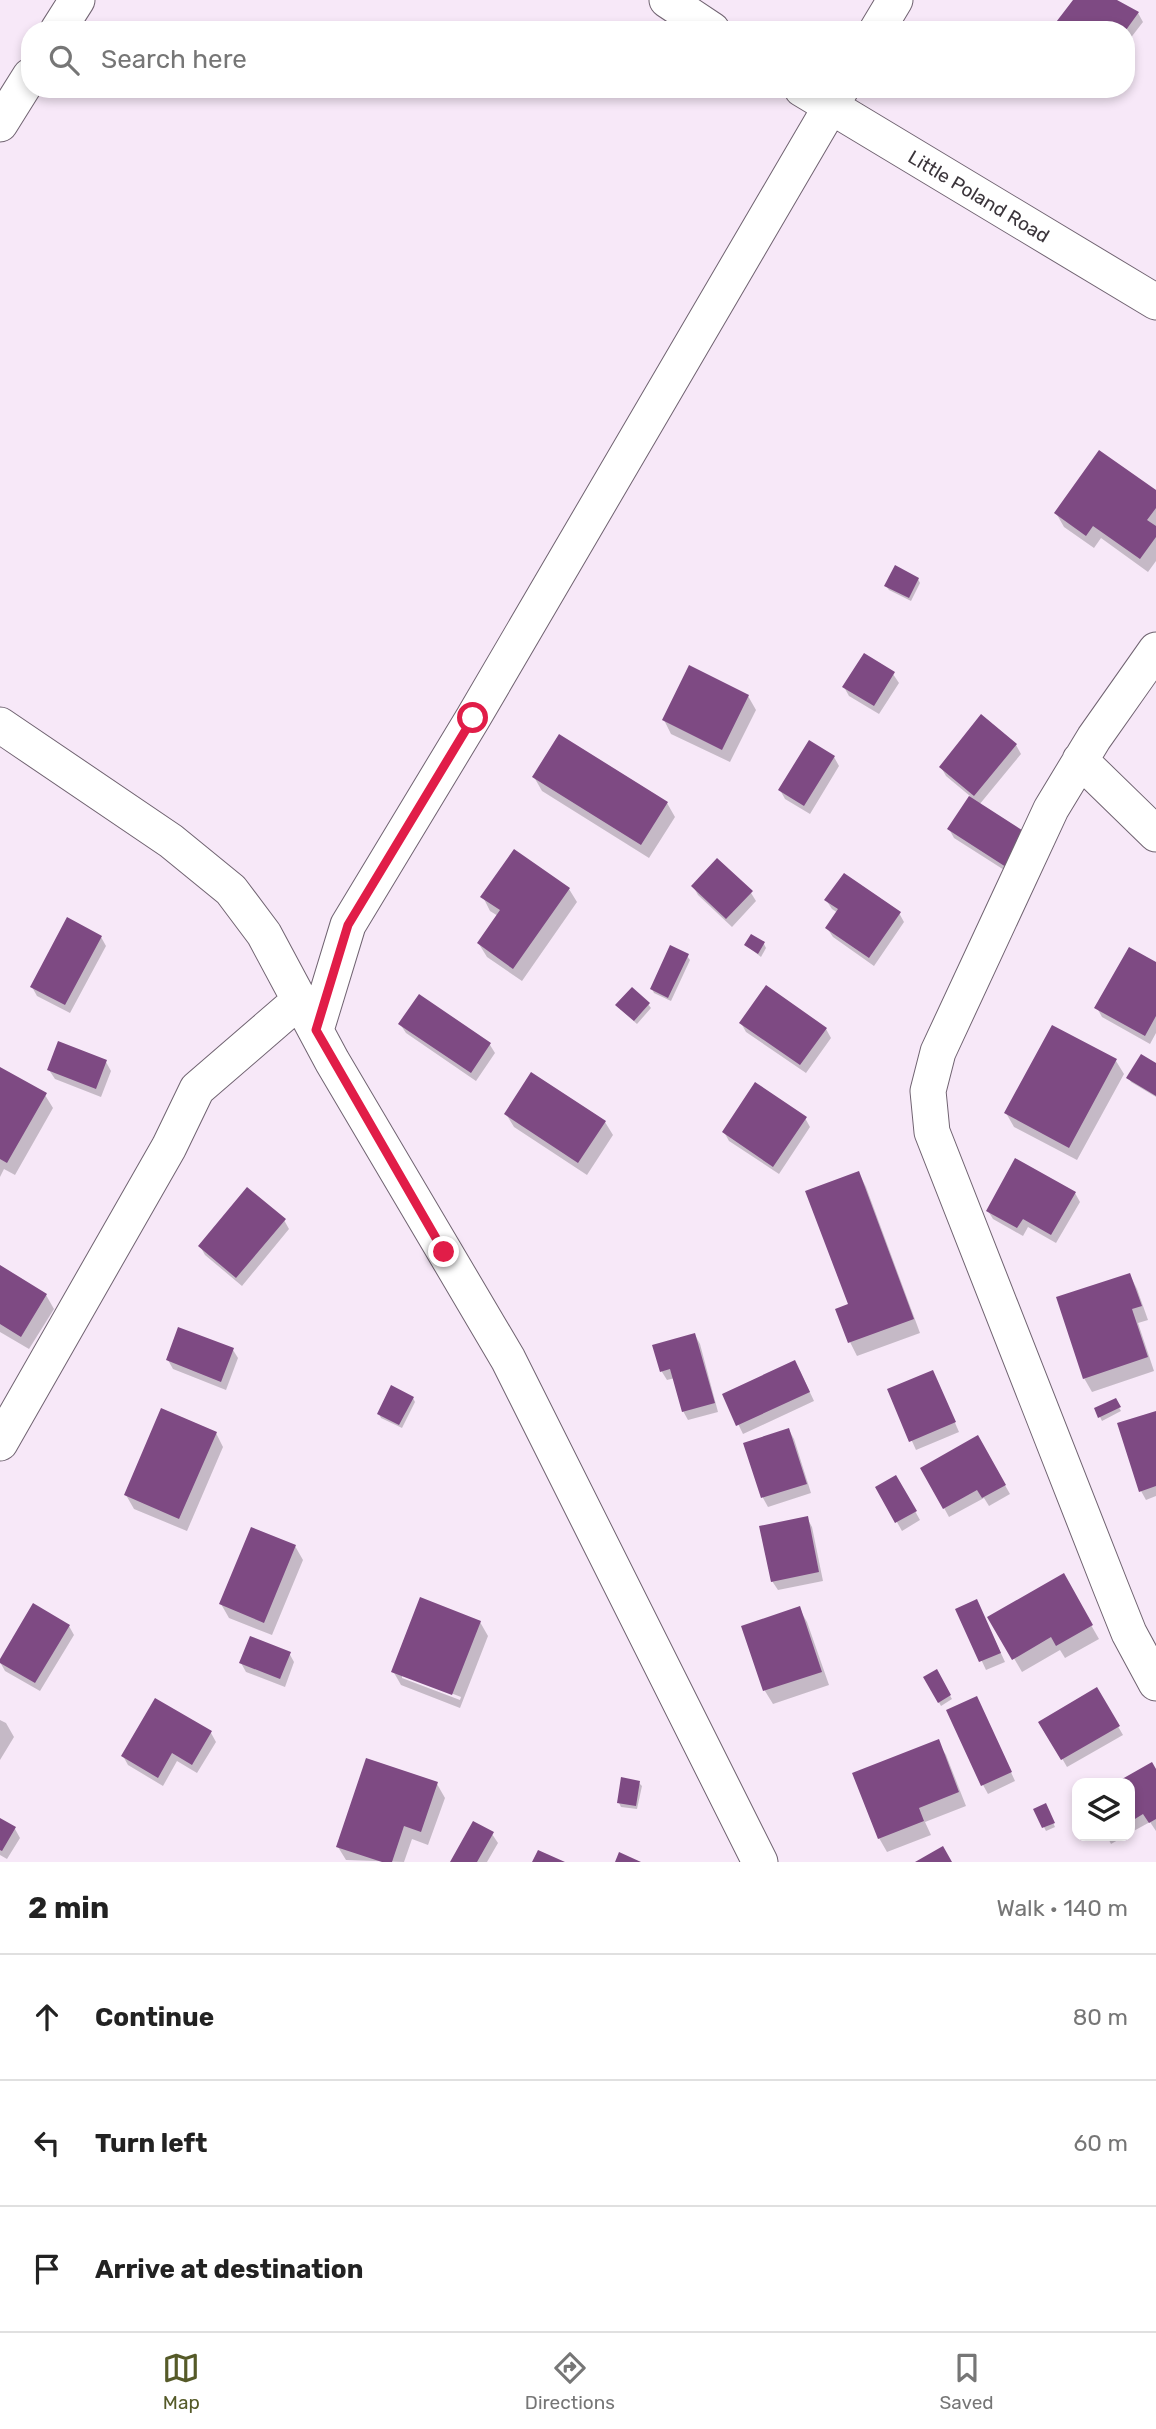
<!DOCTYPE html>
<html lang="en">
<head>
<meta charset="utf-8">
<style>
  body { margin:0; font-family:Rubik,sans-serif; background:#f6f6f6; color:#222 }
  .controls { position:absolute; right:21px; bottom:21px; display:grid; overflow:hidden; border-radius:14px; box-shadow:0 4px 10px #0003 }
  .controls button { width:63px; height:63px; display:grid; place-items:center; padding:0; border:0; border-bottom:2px solid #e0e0e0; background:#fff; color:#222; font:35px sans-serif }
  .stop { position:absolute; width:21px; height:21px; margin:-16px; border:5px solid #e11d48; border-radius:50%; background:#fff }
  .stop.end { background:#e11d48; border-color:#fff; box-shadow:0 2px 7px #0008 }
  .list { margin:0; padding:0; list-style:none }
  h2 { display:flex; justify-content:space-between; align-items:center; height:91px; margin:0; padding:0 28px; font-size:30px }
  h2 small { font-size:23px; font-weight:400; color:#767676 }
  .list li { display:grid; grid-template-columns:46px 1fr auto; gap:21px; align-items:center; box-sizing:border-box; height:126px; padding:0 28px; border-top:2px solid #e0e0e0 }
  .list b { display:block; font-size:26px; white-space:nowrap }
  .list em { font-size:23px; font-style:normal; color:#767676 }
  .icon { flex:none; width:38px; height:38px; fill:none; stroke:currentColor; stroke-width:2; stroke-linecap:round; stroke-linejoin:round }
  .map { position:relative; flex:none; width:1156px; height:1862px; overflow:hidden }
  .search { position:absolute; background:#fff; box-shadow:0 4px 10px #0003; left:21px; right:21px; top:21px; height:77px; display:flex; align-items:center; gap:18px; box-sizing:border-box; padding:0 24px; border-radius:28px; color:#767676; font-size:26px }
  .sheet { height:469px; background:#fff }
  nav { display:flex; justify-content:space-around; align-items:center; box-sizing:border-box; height:98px; border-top:2px solid #e0e0e0; background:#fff; font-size:19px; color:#767676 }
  nav a { display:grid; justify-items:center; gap:4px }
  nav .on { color:#555a28 }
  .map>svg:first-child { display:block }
  .shadow { fill:#0003; fill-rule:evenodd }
  .building { fill:#7e4a83 }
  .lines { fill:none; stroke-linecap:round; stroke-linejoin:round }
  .minor-casing { stroke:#706371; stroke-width:37 }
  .minor { stroke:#fff; stroke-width:35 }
  .route { stroke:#e11d48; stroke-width:9 }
  .labels { text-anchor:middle; stroke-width:7; stroke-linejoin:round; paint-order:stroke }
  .street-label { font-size:19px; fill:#3b353b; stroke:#fff }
</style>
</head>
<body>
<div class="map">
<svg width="1156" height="1862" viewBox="0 0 1156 1862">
  <rect width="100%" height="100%" fill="#f7e8f8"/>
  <path class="shadow" d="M1075,0H1113L1138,13L1143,22L1126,44V30H1052Z
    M1156,492V561L1148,572L1101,538L1094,548L1064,527L1056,513Z
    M918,579L920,583L911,601L889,590L886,586Z
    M893,674L899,683L879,714L849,696L844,687Z
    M748,696L756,710L730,762L671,734L664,720Z
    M1016,745L1021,754L979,805L1012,875L954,838L949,829L970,796L946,776L941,767Z
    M834,757L839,766L810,814L785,799L780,790Z
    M534,777L667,803L675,817L649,858L542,791Z
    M693,886L751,893L756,901L732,927L698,895Z
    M569,889L577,902L522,981L487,957L479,944L498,916L490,911L483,897Z
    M826,900L899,913L904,922L874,966L833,937L827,928L838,913L832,909Z
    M751,936L764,944L766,948L761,957L746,945Z
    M101,937L106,946L70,1013L37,996L32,987Z
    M687,956L690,960L671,1001L654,993L652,989Z
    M1156,964V1033L1150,1044L1102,1017L1097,1008Z
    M419,996L490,1045L495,1053L476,1081L406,1033L400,1024Z
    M648,1004L651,1008L637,1024L620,1009Z
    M741,1023L826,1029L831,1038L806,1073L746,1032Z
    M1116,1061L1124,1074L1077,1160L1014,1127L1006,1113Z
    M106,1062L111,1071L101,1097L55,1079L49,1070Z
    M1156,1065V1097L1131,1082L1129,1078Z
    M0,1069L45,1095L53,1108L15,1175L4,1169L0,1177Z
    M506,1114L605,1122L613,1135L587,1175L514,1127Z
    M805,1118L810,1127L779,1174L729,1141L724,1132Z
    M859,1173L866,1187L920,1333L857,1356L850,1342Z
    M1075,1193L1080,1202L1056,1243L1028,1227L1023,1236L993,1219L988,1211Z
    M284,1220L289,1229L242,1286L205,1255L200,1246Z
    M0,1267L46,1295L54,1309L29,1349L0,1332Z
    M1130,1275L1137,1289L1148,1320L1138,1323L1154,1371L1092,1392L1084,1378Z
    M695,1335L700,1344L718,1412L688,1420L683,1411L675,1378L667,1380L662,1372L654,1346Z
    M233,1350L238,1358L226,1390L173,1369L168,1360Z
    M800,1371L814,1401L743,1434L724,1395Z
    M937,1381L959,1432L916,1450L889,1390Z
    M413,1398L415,1402L402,1428L381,1418L379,1414Z
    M1115,1400L1121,1411L1102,1421L1096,1409Z
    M1156,1413V1496L1146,1500L1141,1491Z
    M789,1430L794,1439L811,1493L768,1507L763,1498L745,1444Z
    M216,1433L223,1447L187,1531L134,1509L126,1495Z
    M978,1438L1010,1494L989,1506L984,1498L949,1517L922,1468Z
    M896,1477L920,1520L902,1531L877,1487Z
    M807,1518L812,1527L823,1581L778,1590L772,1581Z
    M295,1546L303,1560L272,1635L229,1618L221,1604Z
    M1063,1576L1099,1639L1065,1658L1060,1650L1022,1672L990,1617Z
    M799,1608L807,1622L829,1685L773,1704L765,1691L743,1627Z
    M958,1610H981L1005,1662L986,1670Z
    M480,1622L488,1636L460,1708L401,1685L393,1671ZM402,1674L461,1697L460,1700L402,1678Z
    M69,1626L74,1635L40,1691L5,1671L0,1662Z
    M289,1653L294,1662L285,1687L246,1672L241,1663Z
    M936,1672L952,1699L941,1706L925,1678Z
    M1097,1690L1123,1735L1067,1767L1041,1722Z
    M155,1701L211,1733L216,1742L197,1773L177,1761L163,1786L128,1765L123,1756Z
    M981,1707L1015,1781L988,1794L983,1785Z
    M0,1720L6,1723L14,1737L0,1760Z
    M938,1742L946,1755L966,1806L925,1822L931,1835L887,1852L879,1838Z
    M1151,1764L1156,1772V1831L1150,1822L1130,1833V1783H1118Z
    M639,1783L642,1786L637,1809L621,1807L619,1803Z
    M437,1784L445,1798L428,1845L412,1839L404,1862L346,1860L338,1847Z
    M1045,1805L1055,1827L1046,1831L1035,1810Z
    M0,1820L15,1829L20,1838L7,1859L0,1855Z
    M492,1834L498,1843L487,1862H452Z
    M1107,1836H1125L1111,1844Z"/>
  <path class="building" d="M1073,0H1117L1139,12L1126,30H1050Z
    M1099,450L1156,490V508L1147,520L1156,526V537L1140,559L1093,526L1086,536L1054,513Z
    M895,565L919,578L909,598L884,586Z
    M864,653L895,672L874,706L842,687Z
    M689,665L749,695L722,750L662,720Z
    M981,714L1017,744L974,796L939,767Z
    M559,734L668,802L641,845L532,777Z
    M809,740L835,756L804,806L778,790Z
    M969,796L1028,834L1006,867L947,829Z
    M514,849L570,888L513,969L477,943L500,910L480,897Z
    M717,858L753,891L726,919L691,886Z
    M844,873L901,912L869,958L825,928L838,909L824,900Z
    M67,917L102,936L65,1005L30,987Z
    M751,934L765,942L758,954L744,945Z
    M670,945L689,954L668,998L650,989Z
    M1129,947L1156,962V1016L1145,1036L1094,1008Z
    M766,985L827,1028L800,1065L739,1023Z
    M632,987L650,1003L634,1021L615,1005Z
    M419,994L491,1043L471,1073L398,1024Z
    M1052,1025L1117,1059L1069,1148L1004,1113Z
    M58,1041L107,1060L96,1089L47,1070Z
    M1141,1054L1156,1063V1096L1126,1078Z
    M0,1067L47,1093L7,1163L0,1159Z
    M531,1072L606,1121L578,1163L504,1114Z
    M755,1082L807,1117L773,1167L722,1132Z
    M1015,1158L1076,1192L1051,1235L1023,1219L1017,1228L986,1211Z
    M859,1171L914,1319L848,1343L835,1309L848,1304L805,1191Z
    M247,1187L286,1219L236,1278L198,1246Z
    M0,1265L47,1294L21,1337L0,1324Z
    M1130,1273L1142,1306L1132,1309L1148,1357L1083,1379L1056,1297Z
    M178,1327L234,1348L221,1382L166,1360Z
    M695,1333L715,1403L682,1412L670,1369L660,1372L652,1345Z
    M795,1360L810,1392L736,1426L722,1394Z
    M933,1370L956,1422L909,1442L887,1389Z
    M391,1385L414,1397L399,1425L377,1414Z
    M1116,1398L1121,1407L1098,1418L1094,1408Z
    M161,1408L217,1432L179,1519L124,1495Z
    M1156,1411V1486L1139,1492L1117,1423Z
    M789,1428L807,1484L761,1498L743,1443Z
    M978,1435L1006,1485L982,1498L977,1490L943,1509L920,1468Z
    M896,1475L917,1511L895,1523L875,1487Z
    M808,1516L819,1572L771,1582L759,1526Z
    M251,1527L296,1545L264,1623L219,1604Z
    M1064,1573L1093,1625L1056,1646L1051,1637L1012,1660L987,1617Z
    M420,1597L481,1621L452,1695L391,1672Z
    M977,1599L1001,1653L979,1662L955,1609Z
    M33,1603L70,1625L35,1683L0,1663V1659Z
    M800,1606L822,1672L763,1691L741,1626Z
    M250,1636L291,1652L280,1679L239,1663Z
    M937,1669L951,1695L938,1703L923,1677Z
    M1097,1687L1120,1726L1061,1760L1038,1722Z
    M977,1696L1012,1772L981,1786L946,1710Z
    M155,1698L212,1731L192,1765L172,1753L158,1778L121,1756Z
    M939,1739L959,1792L919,1808L924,1821L878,1839L852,1773Z
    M366,1758L438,1782L421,1832L404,1826L392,1862H382L336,1847Z
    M1152,1762L1156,1769V1819L1149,1823L1143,1814L1130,1822V1783H1115Z
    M621,1777L640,1781L636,1806L617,1803Z
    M1046,1803L1055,1823L1042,1828L1033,1809Z
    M0,1818L16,1827L2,1851L0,1850Z
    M473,1821L494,1832L477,1862H450Z
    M943,1846L952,1862H915Z
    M538,1850L565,1862H532Z
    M619,1852L641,1862H615Z"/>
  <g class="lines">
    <defs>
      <path id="minor" d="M667,0L712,30
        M58,30L77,0
        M877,30L895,0
        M802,89L1156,302
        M0,124L30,76
        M1156,650L1094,738L1051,809L938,1052L928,1091L932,1132L1111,1588L1129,1633L1156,1683
        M0,725L171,841L231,890L264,934L332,1061L508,1359L760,1862
        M1080,760L1156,834
        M316,1030L348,925L473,718L841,89
        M0,1443L169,1147L197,1089L300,1000"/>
    </defs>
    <use href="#minor" class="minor-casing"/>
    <use href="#minor" class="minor"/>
  </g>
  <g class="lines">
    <path class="route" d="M444,1252L316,1030L348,925L473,718"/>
  </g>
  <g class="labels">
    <g class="street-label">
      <text transform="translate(979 196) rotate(31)" y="7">Little Poland Road</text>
    </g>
  </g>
</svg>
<div class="controls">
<button><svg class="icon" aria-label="layers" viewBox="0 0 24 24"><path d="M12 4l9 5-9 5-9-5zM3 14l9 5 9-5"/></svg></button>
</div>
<div class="stop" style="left:473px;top:718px"></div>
<div class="stop end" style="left:444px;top:1252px"></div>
<div class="search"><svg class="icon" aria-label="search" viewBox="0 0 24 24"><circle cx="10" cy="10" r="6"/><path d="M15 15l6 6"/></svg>Search here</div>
</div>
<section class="sheet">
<h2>2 min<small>Walk · 140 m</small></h2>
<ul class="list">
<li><svg class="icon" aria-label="ahead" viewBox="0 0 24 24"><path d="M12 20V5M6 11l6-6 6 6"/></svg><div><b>Continue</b></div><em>80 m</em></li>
<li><svg class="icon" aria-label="left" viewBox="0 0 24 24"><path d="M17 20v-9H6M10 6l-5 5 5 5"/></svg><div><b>Turn left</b></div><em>60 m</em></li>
<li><svg class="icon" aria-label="arrive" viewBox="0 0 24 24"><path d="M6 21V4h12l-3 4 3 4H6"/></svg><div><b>Arrive at destination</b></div></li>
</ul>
</section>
<nav>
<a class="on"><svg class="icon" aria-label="map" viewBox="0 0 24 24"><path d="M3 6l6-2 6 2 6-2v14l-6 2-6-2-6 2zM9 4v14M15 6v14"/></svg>Map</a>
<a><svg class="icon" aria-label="directions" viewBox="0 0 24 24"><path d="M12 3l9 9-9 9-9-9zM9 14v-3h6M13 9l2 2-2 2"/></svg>Directions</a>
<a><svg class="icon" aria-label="saved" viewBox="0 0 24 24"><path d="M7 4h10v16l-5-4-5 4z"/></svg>Saved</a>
</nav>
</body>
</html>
